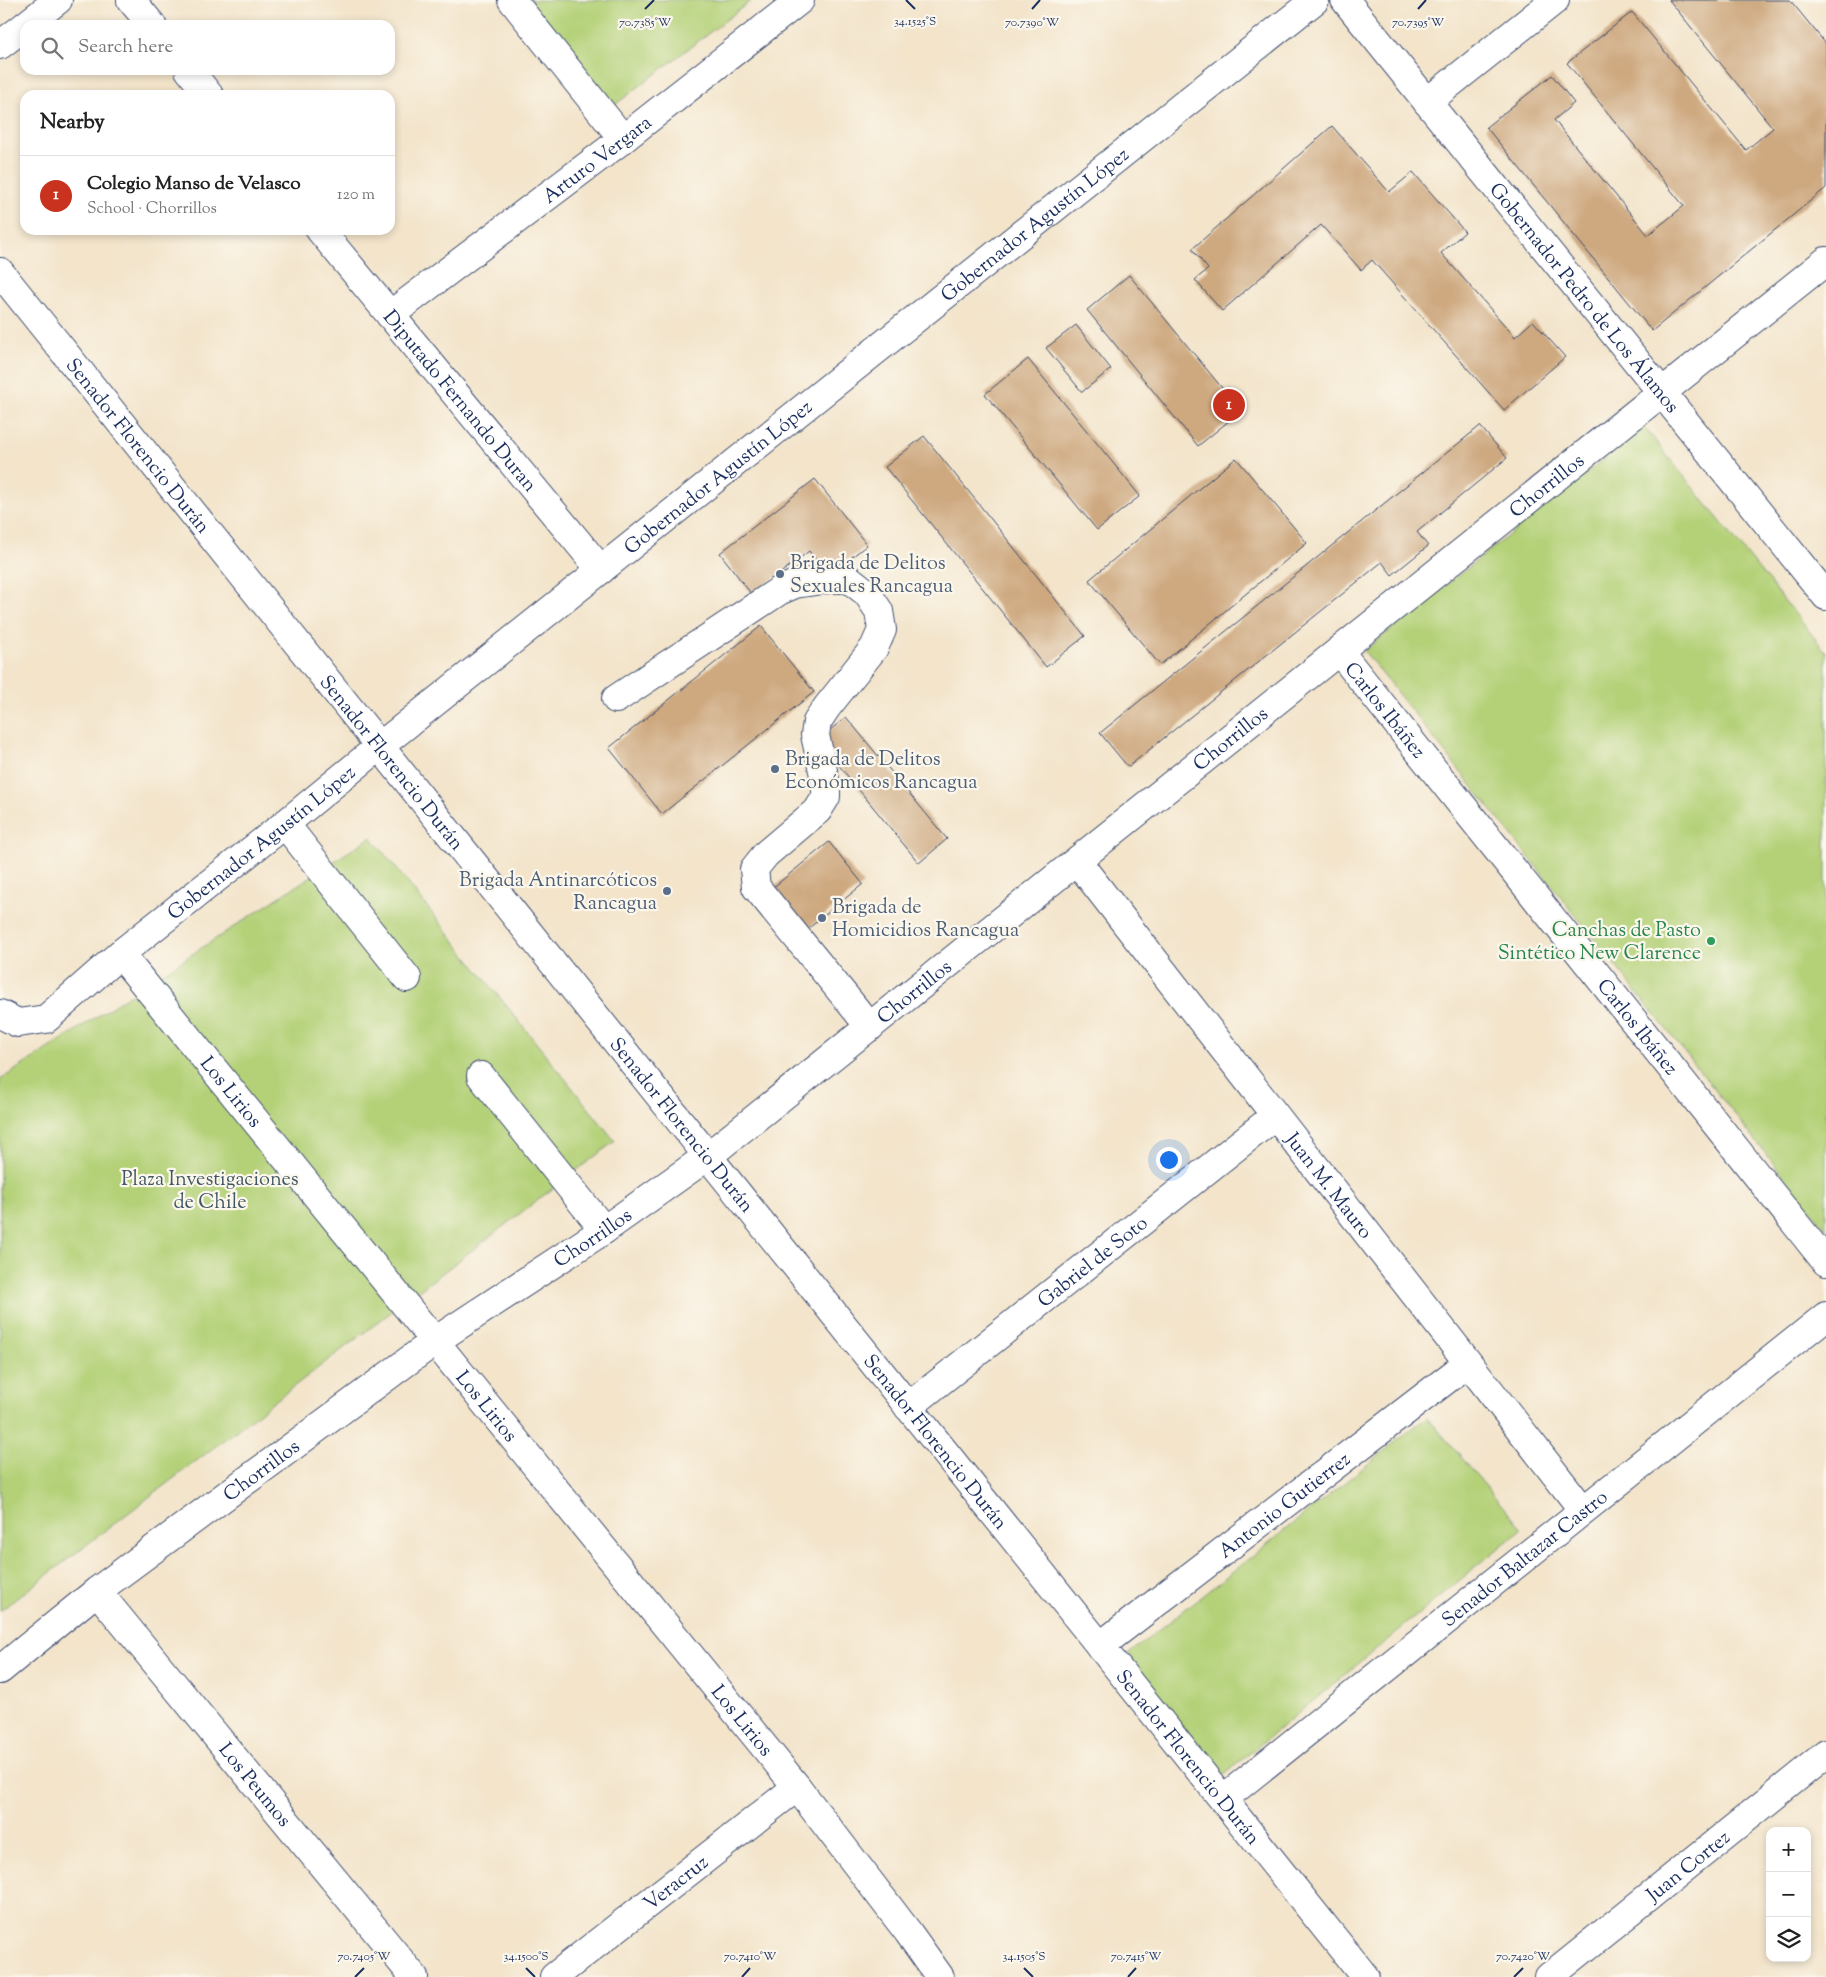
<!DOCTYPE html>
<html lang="en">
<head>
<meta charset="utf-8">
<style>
  body { margin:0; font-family:"Sorts Mill Goudy",serif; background:#f2f2f2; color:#222 }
  .controls { position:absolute; right:15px; bottom:15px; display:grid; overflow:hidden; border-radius:10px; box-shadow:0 2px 8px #0003 }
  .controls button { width:45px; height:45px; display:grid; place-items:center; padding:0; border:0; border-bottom:1px solid #e0e0e0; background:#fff; color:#222; font:25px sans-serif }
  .you { position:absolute; left:1168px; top:1159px; width:18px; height:18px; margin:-12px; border:4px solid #fff; border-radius:50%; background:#1a73e8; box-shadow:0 0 0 8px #1a73e833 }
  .badge { display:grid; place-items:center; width:32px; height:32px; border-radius:50%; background:#c8321e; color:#fff; font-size:16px; font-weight:700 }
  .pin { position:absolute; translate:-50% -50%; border:2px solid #fff; box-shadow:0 1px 5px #0006 }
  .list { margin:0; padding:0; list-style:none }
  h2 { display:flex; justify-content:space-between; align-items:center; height:65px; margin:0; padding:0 20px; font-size:21px }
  h2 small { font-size:16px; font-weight:400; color:#767676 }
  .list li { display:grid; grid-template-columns:32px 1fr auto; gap:15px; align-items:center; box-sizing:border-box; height:80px; padding:0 20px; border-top:1px solid #e0e0e0 }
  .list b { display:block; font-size:19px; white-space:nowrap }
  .list p { margin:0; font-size:16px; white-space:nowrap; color:#767676 }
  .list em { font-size:16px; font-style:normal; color:#767676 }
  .icon { flex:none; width:28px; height:28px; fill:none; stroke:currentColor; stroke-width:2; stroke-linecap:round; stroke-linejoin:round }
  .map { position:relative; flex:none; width:1826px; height:1977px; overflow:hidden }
  .search { position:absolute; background:#fff; box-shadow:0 2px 8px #0003; left:20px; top:20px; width:375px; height:55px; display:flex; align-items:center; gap:12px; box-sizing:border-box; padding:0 18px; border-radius:15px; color:#767676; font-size:19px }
  .panel { position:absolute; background:#fff; box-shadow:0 2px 8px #0003; left:20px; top:90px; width:375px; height:145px; border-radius:15px }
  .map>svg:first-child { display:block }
  .green { fill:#b4d178; stroke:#68806b }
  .building { fill:#cea980 }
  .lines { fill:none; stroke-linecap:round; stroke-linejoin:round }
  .minor-casing { stroke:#3b4a6e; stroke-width:30 }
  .minor { stroke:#fff; stroke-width:28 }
  .ticks { fill:none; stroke:#1b2f5e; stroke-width:2 }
  .service-dot { fill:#5c6f8a; stroke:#fbf7ec; stroke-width:2 }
  .leisure-dot { fill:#2e9e5b; stroke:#fbf7ec; stroke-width:2 }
  .labels { text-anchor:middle; stroke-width:4.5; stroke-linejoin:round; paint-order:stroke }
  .street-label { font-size:20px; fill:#1b2f5e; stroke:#fbf7ec }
  .service-label { font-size:20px; fill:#4e5e75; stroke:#fbf7ec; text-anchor:start }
  .leisure-label { font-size:20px; fill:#27864d; stroke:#fbf7ec; text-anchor:end }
  .park-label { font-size:20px; fill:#415864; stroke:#fbf7ec }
  .ticks-label { font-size:12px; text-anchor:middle; fill:#1b2f5e; stroke:#fbf7ec; stroke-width:4.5; stroke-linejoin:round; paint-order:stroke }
</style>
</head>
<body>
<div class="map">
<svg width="1826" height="1977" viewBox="0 0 1826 1977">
  <rect width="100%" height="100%" fill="#fbf7ec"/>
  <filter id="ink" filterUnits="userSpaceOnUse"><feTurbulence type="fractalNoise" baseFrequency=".02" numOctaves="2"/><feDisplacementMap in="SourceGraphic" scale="10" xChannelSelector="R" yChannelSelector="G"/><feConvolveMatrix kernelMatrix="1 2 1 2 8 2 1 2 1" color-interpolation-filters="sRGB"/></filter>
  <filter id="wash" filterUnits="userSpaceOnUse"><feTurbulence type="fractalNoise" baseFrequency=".0096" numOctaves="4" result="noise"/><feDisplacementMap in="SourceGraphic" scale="20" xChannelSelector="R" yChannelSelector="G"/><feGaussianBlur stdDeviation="1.12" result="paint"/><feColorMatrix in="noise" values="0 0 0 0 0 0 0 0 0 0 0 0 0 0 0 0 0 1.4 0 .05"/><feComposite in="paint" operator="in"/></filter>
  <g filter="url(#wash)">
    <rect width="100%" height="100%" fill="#f3e4ca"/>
    <path class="green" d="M518,0H752L607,111Z
      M1644,427L1826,652V1229L1364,651Z
      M371,837L615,1141L0,1611V1080Z
      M1427,1417L1522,1529L1217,1780L1125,1657Z"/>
    <g id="blocks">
      <path class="building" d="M1669,0H1790L1826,44V188L1652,331L1486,127L1552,75L1574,103L1554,120L1648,235L1684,206L1567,63L1632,12L1746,150L1773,128Z
        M1332,126L1389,192L1413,172L1465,232L1441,253L1515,337L1533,321L1565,357L1504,410L1372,260L1361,270L1321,225L1222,311L1195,280L1208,269L1192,249Z
        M1129,275L1241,411L1198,446L1087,310Z
        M1076,325L1111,369L1082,392L1046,348Z
        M1028,359L1140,496L1097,530L985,394Z
        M1480,426L1507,458L1417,532L1428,546L1392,575L1382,562L1128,767L1100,733Z
        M924,436L1085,636L1046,667L885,467Z
        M1236,458L1307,543L1160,665L1089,580Z
        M815,479L867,545L828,576L809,551L752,595L720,553Z
        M761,626L814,692L662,814L609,748Z
        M846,717L947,839L919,863L818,740Z
        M829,842L863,884L799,936L765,894Z"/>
    </g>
  </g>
  <g filter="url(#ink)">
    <use href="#blocks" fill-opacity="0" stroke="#3b4a6e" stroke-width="1"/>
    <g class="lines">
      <defs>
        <g id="minor">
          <path d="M131,0L152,25"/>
          <path d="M512,0L623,139"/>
          <path id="s1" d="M1345,0L1826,596"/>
          <path d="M26,25L58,0"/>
          <path d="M0,45L25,26"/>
          <path d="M189,70L209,95"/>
          <path d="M1427,102L1555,0"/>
          <path id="s2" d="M320,230L601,570"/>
          <path id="s3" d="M0,272L1365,1977"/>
          <path id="s4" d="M390,315L623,139L800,0"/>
          <path id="s5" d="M1339,651L1826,1262"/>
          <path d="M616,699L779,591L795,584L829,579H849L867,593L879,611L882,630L874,648L827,707L817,722L815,735L826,784V797L818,810L766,854L754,869L756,887L870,1027"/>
          <path d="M285,824L407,978"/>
          <path id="s6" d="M1077,861L1583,1510"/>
          <path id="s7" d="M120,954L285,824L380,746L1315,0"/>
          <path id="s8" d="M0,1014L18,1023L46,1019L120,954L797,1787L908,1932L940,1977"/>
          <path d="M481,1076L604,1230"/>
          <path id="s9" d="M908,1407L1275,1116"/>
          <path id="s10" d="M97,1591L414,1977"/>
          <path id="s11" d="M1100,1646L1468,1363"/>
          <path id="s12" d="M0,1670L97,1591L435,1341L604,1230L708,1156L1826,261"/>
          <path id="s13" d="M1223,1799L1826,1316"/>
          <path id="s14" d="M554,1977L797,1787"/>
          <path id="s15" d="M1549,1977L1826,1754"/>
        </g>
      </defs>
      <use href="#minor" class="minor-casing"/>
      <use href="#minor" class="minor"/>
    </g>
  </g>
  <path class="ticks" d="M906,0L915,9M645,9L654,0M1032,9L1040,0M1418,9L1426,0M526,1968L535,1977M1024,1968L1033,1977M355,1977L364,1968M742,1977L750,1968M1128,1977L1136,1968M1514,1977L1523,1968"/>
  <g class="service-dot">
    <circle cx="780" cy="574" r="5"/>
    <circle cx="775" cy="769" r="5"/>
    <circle cx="667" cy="891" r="5"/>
    <circle cx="822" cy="918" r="5"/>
  </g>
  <circle class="leisure-dot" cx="1711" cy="941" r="5"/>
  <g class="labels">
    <g class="street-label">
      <text dy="7" stroke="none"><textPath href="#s4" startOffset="259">Arturo Vergara</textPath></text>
      <text dy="7" stroke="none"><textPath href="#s7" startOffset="1170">Gobernador Agustín López</textPath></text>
      <text dy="7" stroke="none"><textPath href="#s1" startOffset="382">Gobernador Pedro de Los Álamos</textPath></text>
      <text dy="7" stroke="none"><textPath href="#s2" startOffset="221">Diputado Fernando Duran</textPath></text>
      <text dy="7" stroke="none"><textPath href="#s3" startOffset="222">Senador Florencio Durán</textPath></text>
      <text dy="7" stroke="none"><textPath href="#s7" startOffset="765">Gobernador Agustín López</textPath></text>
      <text dy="7" stroke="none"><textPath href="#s12" startOffset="1949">Chorrillos</textPath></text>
      <text dy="7" stroke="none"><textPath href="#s5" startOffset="75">Carlos Ibáñez</textPath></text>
      <text dy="7" stroke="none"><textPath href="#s12" startOffset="1544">Chorrillos</textPath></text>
      <text dy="7" stroke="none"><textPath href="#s3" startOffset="628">Senador Florencio Durán</textPath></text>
      <text dy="7" stroke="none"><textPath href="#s7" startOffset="180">Gobernador Agustín López</textPath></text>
      <text dy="7" stroke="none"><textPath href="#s12" startOffset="1139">Chorrillos</textPath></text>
      <text dy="7" stroke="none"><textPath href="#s5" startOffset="480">Carlos Ibáñez</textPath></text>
      <text dy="7" stroke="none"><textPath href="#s8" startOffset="324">Los Lirios</textPath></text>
      <text dy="7" stroke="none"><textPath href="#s3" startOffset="1092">Senador Florencio Durán</textPath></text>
      <text dy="7" stroke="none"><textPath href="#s6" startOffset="411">Juan M. Mauro</textPath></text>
      <text dy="7" stroke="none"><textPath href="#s12" startOffset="734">Chorrillos</textPath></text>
      <text dy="7" stroke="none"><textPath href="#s9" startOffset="235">Gabriel de Soto</textPath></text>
      <text dy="7" stroke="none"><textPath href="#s8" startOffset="729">Los Lirios</textPath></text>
      <text dy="7" stroke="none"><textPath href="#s3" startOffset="1498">Senador Florencio Durán</textPath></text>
      <text dy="7" stroke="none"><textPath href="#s12" startOffset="329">Chorrillos</textPath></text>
      <text dy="7" stroke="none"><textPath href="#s11" startOffset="232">Antonio Gutierrez</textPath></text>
      <text dy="7" stroke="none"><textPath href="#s13" startOffset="386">Senador Baltazar Castro</textPath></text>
      <text dy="7" stroke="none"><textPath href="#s8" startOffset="1134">Los Lirios</textPath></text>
      <text dy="7" stroke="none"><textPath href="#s3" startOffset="1902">Senador Florencio Durán</textPath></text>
      <text dy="7" stroke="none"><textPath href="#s10" startOffset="250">Los Peumos</textPath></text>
      <text dy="7" stroke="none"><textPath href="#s15" startOffset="178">Juan Cortez</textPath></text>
      <text dy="7" stroke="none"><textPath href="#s14" startOffset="154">Veracruz</textPath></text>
    </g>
    <g class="service-label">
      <text x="790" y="569">Brigada de Delitos<tspan x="790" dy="23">Sexuales Rancagua</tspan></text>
      <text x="785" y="765">Brigada de Delitos<tspan x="785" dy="23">Económicos Rancagua</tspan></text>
      <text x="657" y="886" text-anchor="end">Brigada Antinarcóticos<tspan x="657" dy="23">Rancagua</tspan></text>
      <text x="832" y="913">Brigada de<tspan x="832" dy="23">Homicidios Rancagua</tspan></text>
    </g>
    <g class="leisure-label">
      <text x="1701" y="936">Canchas de Pasto<tspan x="1701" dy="23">Sintético New Clarence</tspan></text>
    </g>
    <g class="park-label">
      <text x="210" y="1185">Plaza Investigaciones<tspan x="210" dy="23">de Chile</tspan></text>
    </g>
  </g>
  <g class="ticks-label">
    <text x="915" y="25">34.1525°S</text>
    <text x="645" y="26">70.7385°W</text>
    <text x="1032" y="26">70.7390°W</text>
    <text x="1418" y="26">70.7395°W</text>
    <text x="364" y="1960">70.7405°W</text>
    <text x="750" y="1960">70.7410°W</text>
    <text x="1136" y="1960">70.7415°W</text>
    <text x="1523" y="1960">70.7420°W</text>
    <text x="526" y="1960">34.1500°S</text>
    <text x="1024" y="1960">34.1505°S</text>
  </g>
</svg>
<div class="controls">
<button>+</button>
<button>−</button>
<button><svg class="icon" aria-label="layers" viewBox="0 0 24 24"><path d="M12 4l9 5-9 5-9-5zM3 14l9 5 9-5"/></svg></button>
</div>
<div class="you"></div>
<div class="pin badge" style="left:1229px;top:405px">1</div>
<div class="search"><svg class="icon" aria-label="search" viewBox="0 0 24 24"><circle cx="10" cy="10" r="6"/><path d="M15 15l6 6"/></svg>Search here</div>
<section class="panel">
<h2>Nearby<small></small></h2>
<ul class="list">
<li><span class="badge">1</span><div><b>Colegio Manso de Velasco</b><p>School · Chorrillos</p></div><em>120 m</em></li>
</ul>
</section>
</div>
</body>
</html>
